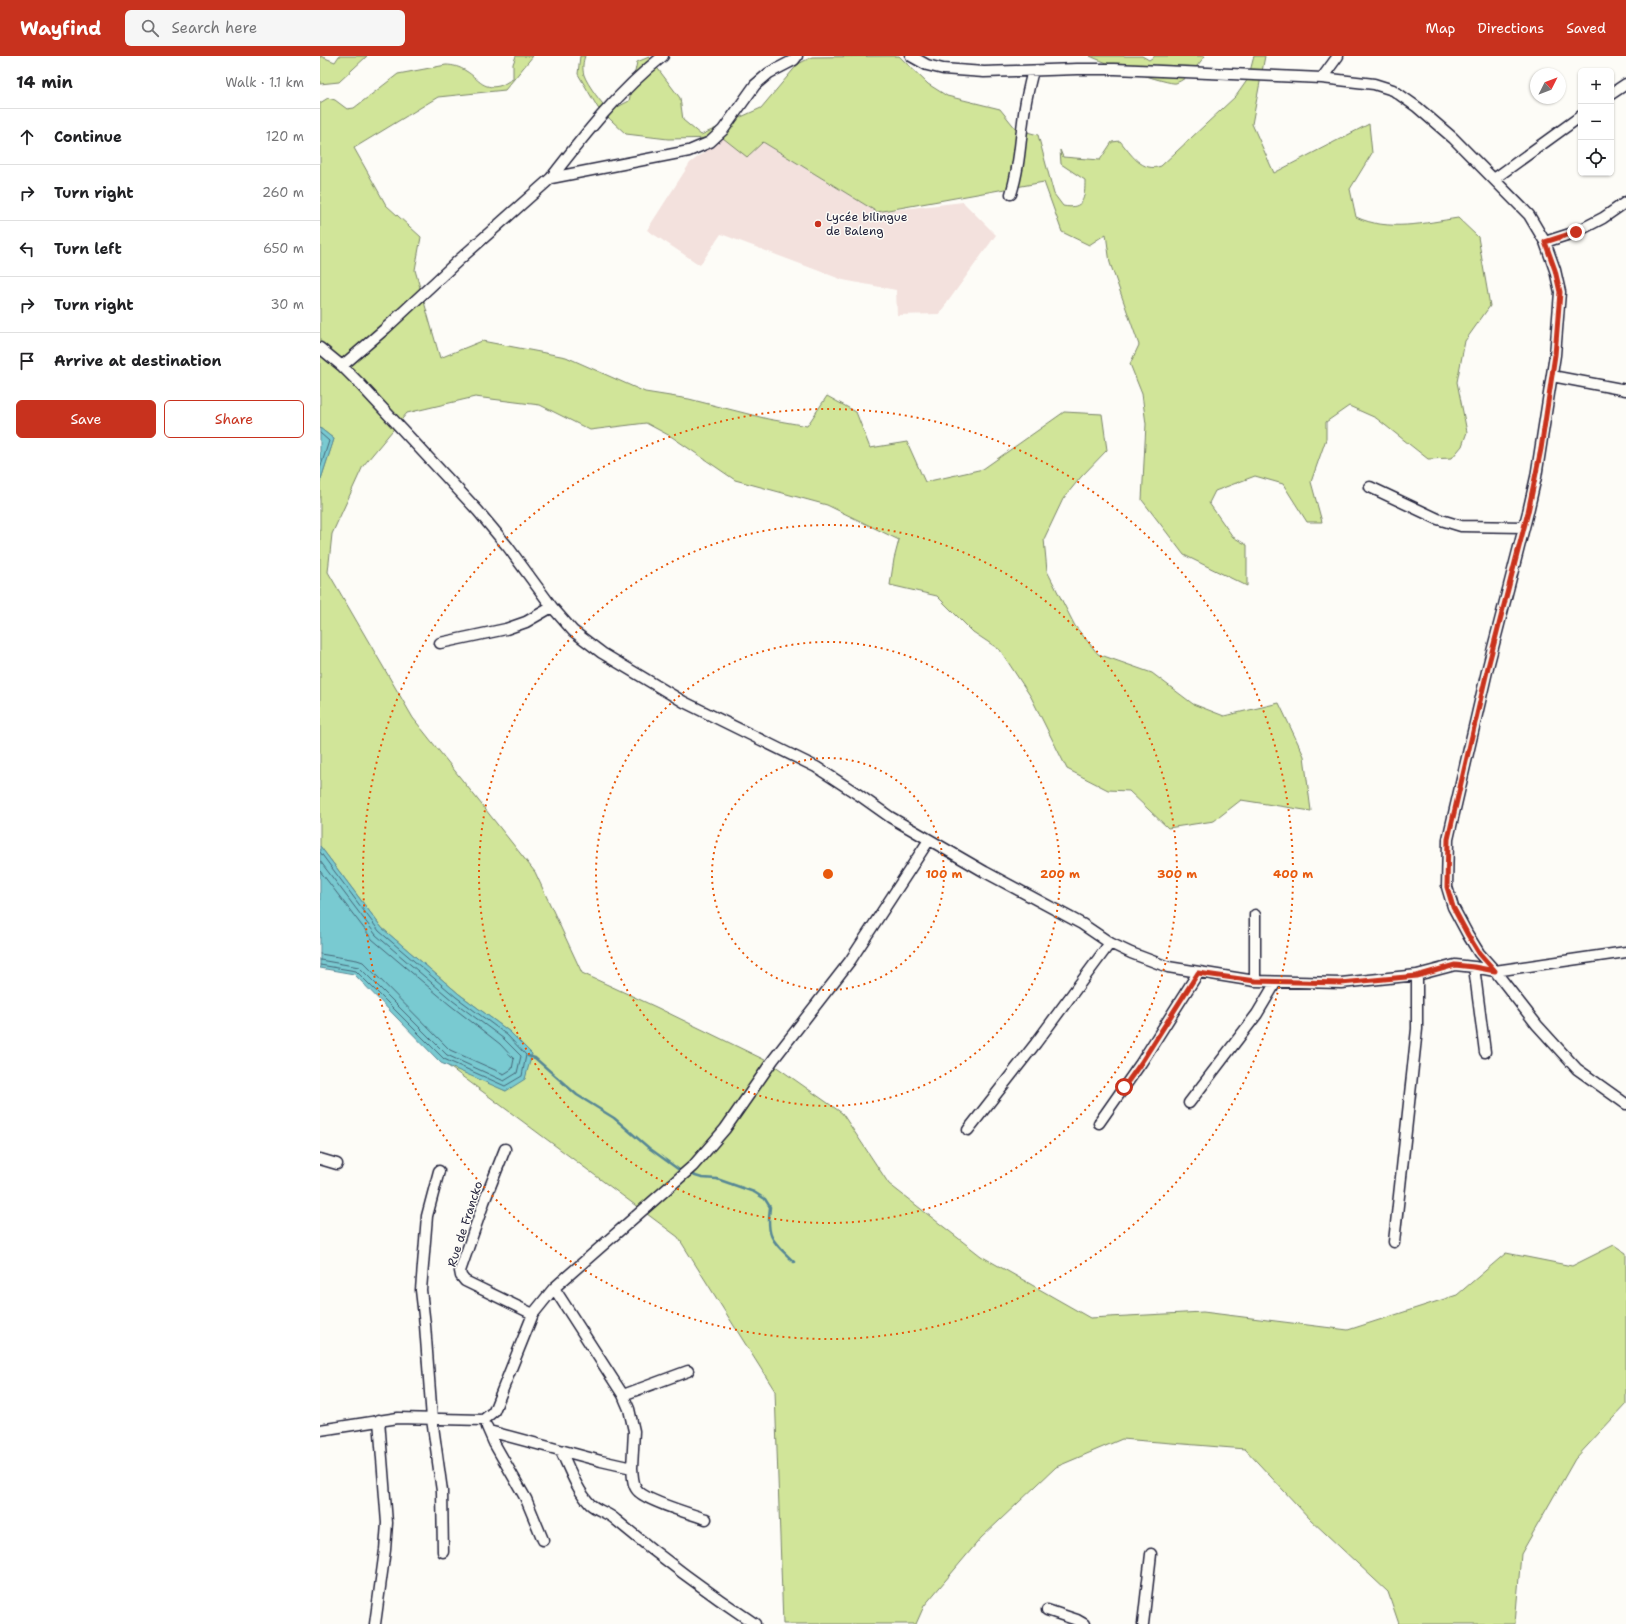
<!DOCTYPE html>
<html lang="en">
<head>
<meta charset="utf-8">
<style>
  body { margin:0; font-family:"Shantell Sans",sans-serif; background:#f6f6f6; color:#202124 }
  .controls { position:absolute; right:12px; top:12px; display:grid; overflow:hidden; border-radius:6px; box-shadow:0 1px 3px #0004 }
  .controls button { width:36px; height:36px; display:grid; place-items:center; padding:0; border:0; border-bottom:1px solid #e0e0e0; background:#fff; color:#202124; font:20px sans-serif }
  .compass { position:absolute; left:1210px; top:12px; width:36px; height:36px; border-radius:50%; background:#fff; box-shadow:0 1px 3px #0004; rotate:48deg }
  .stop { position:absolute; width:12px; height:12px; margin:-9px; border:3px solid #c8321e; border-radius:50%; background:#fff }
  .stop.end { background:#c8321e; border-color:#fff; box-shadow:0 1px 4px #0008 }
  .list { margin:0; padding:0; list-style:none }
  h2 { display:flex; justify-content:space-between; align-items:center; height:52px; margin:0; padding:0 16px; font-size:17px }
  h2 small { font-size:13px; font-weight:400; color:#757577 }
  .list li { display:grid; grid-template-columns:26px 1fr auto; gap:12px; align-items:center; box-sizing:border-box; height:56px; padding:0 16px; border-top:1px solid #e0e0e0 }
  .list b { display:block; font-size:15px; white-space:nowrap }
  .list em { font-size:13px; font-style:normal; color:#757577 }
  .actions { display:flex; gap:8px; padding:12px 16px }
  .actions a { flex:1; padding:9px 0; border:1px solid #c8321e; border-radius:6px; text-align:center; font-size:14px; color:#c8321e }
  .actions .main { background:#c8321e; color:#fff }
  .icon { flex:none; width:22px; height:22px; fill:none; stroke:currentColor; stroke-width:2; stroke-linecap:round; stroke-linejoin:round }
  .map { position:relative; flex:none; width:1306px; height:1568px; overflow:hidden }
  header { display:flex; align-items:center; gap:24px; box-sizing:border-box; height:56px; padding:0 20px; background:#c8321e; color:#fff }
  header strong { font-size:19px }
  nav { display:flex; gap:22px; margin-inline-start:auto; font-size:14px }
  .search { width:280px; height:36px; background:#f6f6f6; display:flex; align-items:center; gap:10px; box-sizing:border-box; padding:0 14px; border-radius:6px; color:#757577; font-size:15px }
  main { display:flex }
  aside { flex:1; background:#fff }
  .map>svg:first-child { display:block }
  .built { fill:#f3e1dd }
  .green { fill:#d1e599; stroke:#7a846a }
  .water { fill:#79cad1; stroke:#568795 }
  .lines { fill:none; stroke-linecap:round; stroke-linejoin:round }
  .shore { stroke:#456577; stroke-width:1 }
  .stream { stroke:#568795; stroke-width:2.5 }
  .minor-casing { stroke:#22223b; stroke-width:13 }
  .minor { stroke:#fdfcf7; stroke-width:10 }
  .route { stroke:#c8321e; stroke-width:5 }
  .ring { fill:none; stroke:#e8590c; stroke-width:2; stroke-dasharray:2 4 }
  .poi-dot { fill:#c8321e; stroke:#fdfcf7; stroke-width:1.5 }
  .labels { text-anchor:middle; stroke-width:3; stroke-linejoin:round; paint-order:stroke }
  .poi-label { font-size:12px; fill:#22223b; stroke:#fdfcf7; text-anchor:start }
  .street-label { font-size:12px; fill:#22223b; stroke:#fdfcf7 }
  .centre { fill:#e8590c; stroke:#fdfcf7; stroke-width:2 }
  .ring-label { font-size:12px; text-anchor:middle; font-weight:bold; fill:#e8590c; stroke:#fdfcf7; stroke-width:3; stroke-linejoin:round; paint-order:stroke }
</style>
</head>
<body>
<header>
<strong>Wayfind</strong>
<div class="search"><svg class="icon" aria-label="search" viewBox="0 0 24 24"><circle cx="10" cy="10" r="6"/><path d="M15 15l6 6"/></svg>Search here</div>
<nav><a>Map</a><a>Directions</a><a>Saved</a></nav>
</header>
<main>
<aside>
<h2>14 min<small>Walk · 1.1 km</small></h2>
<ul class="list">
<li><svg class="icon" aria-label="ahead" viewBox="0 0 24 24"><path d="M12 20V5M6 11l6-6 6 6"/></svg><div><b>Continue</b></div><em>120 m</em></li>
<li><svg class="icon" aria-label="right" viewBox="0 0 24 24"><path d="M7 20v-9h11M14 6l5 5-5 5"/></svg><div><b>Turn right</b></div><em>260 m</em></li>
<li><svg class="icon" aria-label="left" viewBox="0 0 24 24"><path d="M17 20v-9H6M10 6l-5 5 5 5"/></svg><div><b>Turn left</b></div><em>650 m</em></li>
<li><svg class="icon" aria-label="right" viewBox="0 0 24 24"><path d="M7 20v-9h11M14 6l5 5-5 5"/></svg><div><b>Turn right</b></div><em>30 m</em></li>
<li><svg class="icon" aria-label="arrive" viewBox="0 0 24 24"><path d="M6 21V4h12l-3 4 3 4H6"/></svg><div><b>Arrive at destination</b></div></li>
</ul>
<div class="actions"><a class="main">Save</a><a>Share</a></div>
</aside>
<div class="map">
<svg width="1306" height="1568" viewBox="0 0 1306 1568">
  <rect width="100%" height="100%" fill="#fdfcf7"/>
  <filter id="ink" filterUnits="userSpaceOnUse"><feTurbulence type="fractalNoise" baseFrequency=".025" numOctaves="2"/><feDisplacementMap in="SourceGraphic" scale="8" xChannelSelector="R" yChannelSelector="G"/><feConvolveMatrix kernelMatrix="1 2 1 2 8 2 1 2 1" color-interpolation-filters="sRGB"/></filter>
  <g filter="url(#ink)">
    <path class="built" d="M403,82L443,86L557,156L643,146L676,179L619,258L577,259L576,234L523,224L401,178L380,209L327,174L370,107Z"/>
    <path class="green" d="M0,0L15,6L19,0H47L19,26L0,28Z
      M196,0H213L185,34L118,41L34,92L66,149L101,181L95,214L120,302L162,285L246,301L325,336L369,343L448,363L487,370L507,340L536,356L550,392L587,386L605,426L663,413L744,356L782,358L787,394L761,421L743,443L724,483L727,515L755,570L778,598L832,617L873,648L904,660L959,647L984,700L991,755L921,744L894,765L848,772L809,735L788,734L747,713L711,641L680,594L653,576L617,540L570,529L574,503L579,484L507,449L415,424L352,381L326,367L270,374L220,349L155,341L87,357L43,410L12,478L8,516L93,662L215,816L262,917L336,951L451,1007L522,1057L569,1128L661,1200L770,1262L883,1256L1028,1274L1137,1239L1186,1197L1252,1210L1294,1189L1306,1197V1348L1255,1403L1201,1498L1195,1568H1079L1068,1536L990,1463L925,1393L802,1383L736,1411L661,1482L604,1550L596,1568H463L455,1335L358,1181L116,1001L186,1035L212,998L190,976L139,938L62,872L0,790V426L14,383L0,372V47L8,42L15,44L27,53L34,52L78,18L126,9C133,9 140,11 146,15C158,22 162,34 179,30C184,29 188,25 193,23V8Z
      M260,0H265C263,5 262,13 264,19C267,28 283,50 290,55L309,45L317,6L329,1L360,42L363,64L381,79L441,52L478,8L492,1L579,0L608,28L627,40L680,53L696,73L718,79L734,138L743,150C764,154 765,142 765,124L741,108L740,94L743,101L780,104L792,86L800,85C811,98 822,117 841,110L916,40L928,23L934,0H945L932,68L954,117L1049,68L1052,97L1030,133L1036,161C1068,176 1105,167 1138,162L1158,181L1170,250L1145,285L1137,326L1147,376L1142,390L1132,402L1108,403L1056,362L1029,350L1006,366V383L991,426L1002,466H987L963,428L935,420L895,435L889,447L913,481L927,489V530L864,499L822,444L826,368L822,338L810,308L819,289L790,207L786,178L769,189L742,176L724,126L557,156L443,86L427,101L403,82L348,83L306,78L278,52L258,18Z
      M770,0H822L829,4L835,0H885C876,11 869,22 856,27C849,29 779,5 770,0Z"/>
    <path class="water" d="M0,372L14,383L0,426Z
      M0,790L62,872L139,938L190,976L212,998L205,1023L186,1035L121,1007L34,918L0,912Z"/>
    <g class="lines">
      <path class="shore" d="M0,377L9,385L0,413
        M0,796L59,875L136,941L187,979L206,999L202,1020L185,1030L124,1003L36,915L0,909
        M0,805L56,879L133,945L184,983L201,1000L197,1017L184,1025L127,999L39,911L0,904
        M0,815L52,883L130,949L180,988L194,1003L192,1013L184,1018L130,994L43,906L37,904L0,898"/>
      <path class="stream" d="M208,1000L215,1002L257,1039L294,1062L329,1092L362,1116
        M369,1118L382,1122L397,1123L434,1136L445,1143L450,1151C446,1183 453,1185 474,1206"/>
      <defs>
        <path id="minor" d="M591,0L607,9L623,13L664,16L757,13H795L1002,22L1054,28L1073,34L1097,51L1133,82L1209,159L1225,186L1235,214L1240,236L1235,299L1216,421L1208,456L1168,611L1128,783L1127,831L1133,851L1148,879L1159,897L1175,915L1217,969L1257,1013L1306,1048
          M1002,22L1018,0
          M1291,38L1306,28
          M231,122C265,78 299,35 343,0
          M1174,123L1261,60
          M691,138C701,107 700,77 706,45C708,35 710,25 713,15
          M1225,186L1256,176L1283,162L1306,146
          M0,292L22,310L38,326L158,455L188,491L232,551L253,575L282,597L364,646L496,711L539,739L570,761L665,816L762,868L790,887L811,897L848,911L935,925L1021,927L1097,919L1135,909L1154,911L1175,915L1306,896
          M22,310L66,272L140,203L231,122L369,95L390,86L403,74L435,29L449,17L474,4L477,0
          M1232,320L1306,334
          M1050,431L1118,463L1141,470L1204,471
          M120,587L186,573L206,566L232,551
          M1154,911L1165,996
          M935,925V859
          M869,1047L937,958L956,926
          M779,1067L821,1007L878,917
          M648,1074L716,987L790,887
          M185,1093L164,1146L140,1215L141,1220L145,1225L213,1258
          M0,1103L17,1108
          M119,1115L107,1160L101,1234L105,1269L112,1363L122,1435L123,1496
          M1074,1186L1097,973V919
          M234,1232L303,1339L309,1353L314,1375L312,1412
          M303,1339L368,1315
          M167,1371L174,1387L206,1443L223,1484
          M0,1374L78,1362L163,1364L174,1355L213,1258L234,1232L373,1110L405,1073L453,1004L530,905L609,784
          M169,1375L281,1405L312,1412C313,1420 312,1430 319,1436C330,1446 371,1458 386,1463
          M241,1395C249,1412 257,1434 270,1448C278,1455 289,1457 296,1464C340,1501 387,1536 435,1568
          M727,1554L757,1564L764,1568
          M55,1568L65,1494L67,1467L59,1364
          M823,1568L831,1498"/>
      </defs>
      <use href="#minor" class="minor-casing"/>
      <use href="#minor" class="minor"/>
    </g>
  </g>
  <g class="lines" filter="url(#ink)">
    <path class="route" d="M804,1031L821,1007L878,917L935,925L1021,927L1097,920L1135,909L1154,911L1175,915L1159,897L1148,879L1133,851L1127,831L1128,783L1168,611L1208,456L1221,393L1235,299L1240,236L1235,214L1225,186L1256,176"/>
  </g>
  <g class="ring">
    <circle cx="508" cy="818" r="116"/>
    <circle cx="508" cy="818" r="232"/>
    <circle cx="508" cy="818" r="349"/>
    <circle cx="508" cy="818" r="465"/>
  </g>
  <circle class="poi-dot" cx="498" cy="168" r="4"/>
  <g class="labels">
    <g class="poi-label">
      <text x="506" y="165">Lycée bilingue<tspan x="506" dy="14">de Baleng</tspan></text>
    </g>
    <g class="street-label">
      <text transform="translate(145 1168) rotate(-72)" y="4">Rue de Francko</text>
    </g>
  </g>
  <circle cx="508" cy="818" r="6" class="centre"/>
  <g class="ring-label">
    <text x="624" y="822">100 m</text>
    <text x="740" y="822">200 m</text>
    <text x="857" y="822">300 m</text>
    <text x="973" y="822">400 m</text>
  </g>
</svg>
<div class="controls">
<button>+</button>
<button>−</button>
<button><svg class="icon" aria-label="locate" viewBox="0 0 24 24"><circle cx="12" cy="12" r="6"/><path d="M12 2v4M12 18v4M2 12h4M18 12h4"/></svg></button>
</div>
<svg class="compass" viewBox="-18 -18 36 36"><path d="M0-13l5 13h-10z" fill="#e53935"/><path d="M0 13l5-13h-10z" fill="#757577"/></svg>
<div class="stop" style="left:804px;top:1031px"></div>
<div class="stop end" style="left:1256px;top:176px"></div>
</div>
</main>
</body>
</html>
